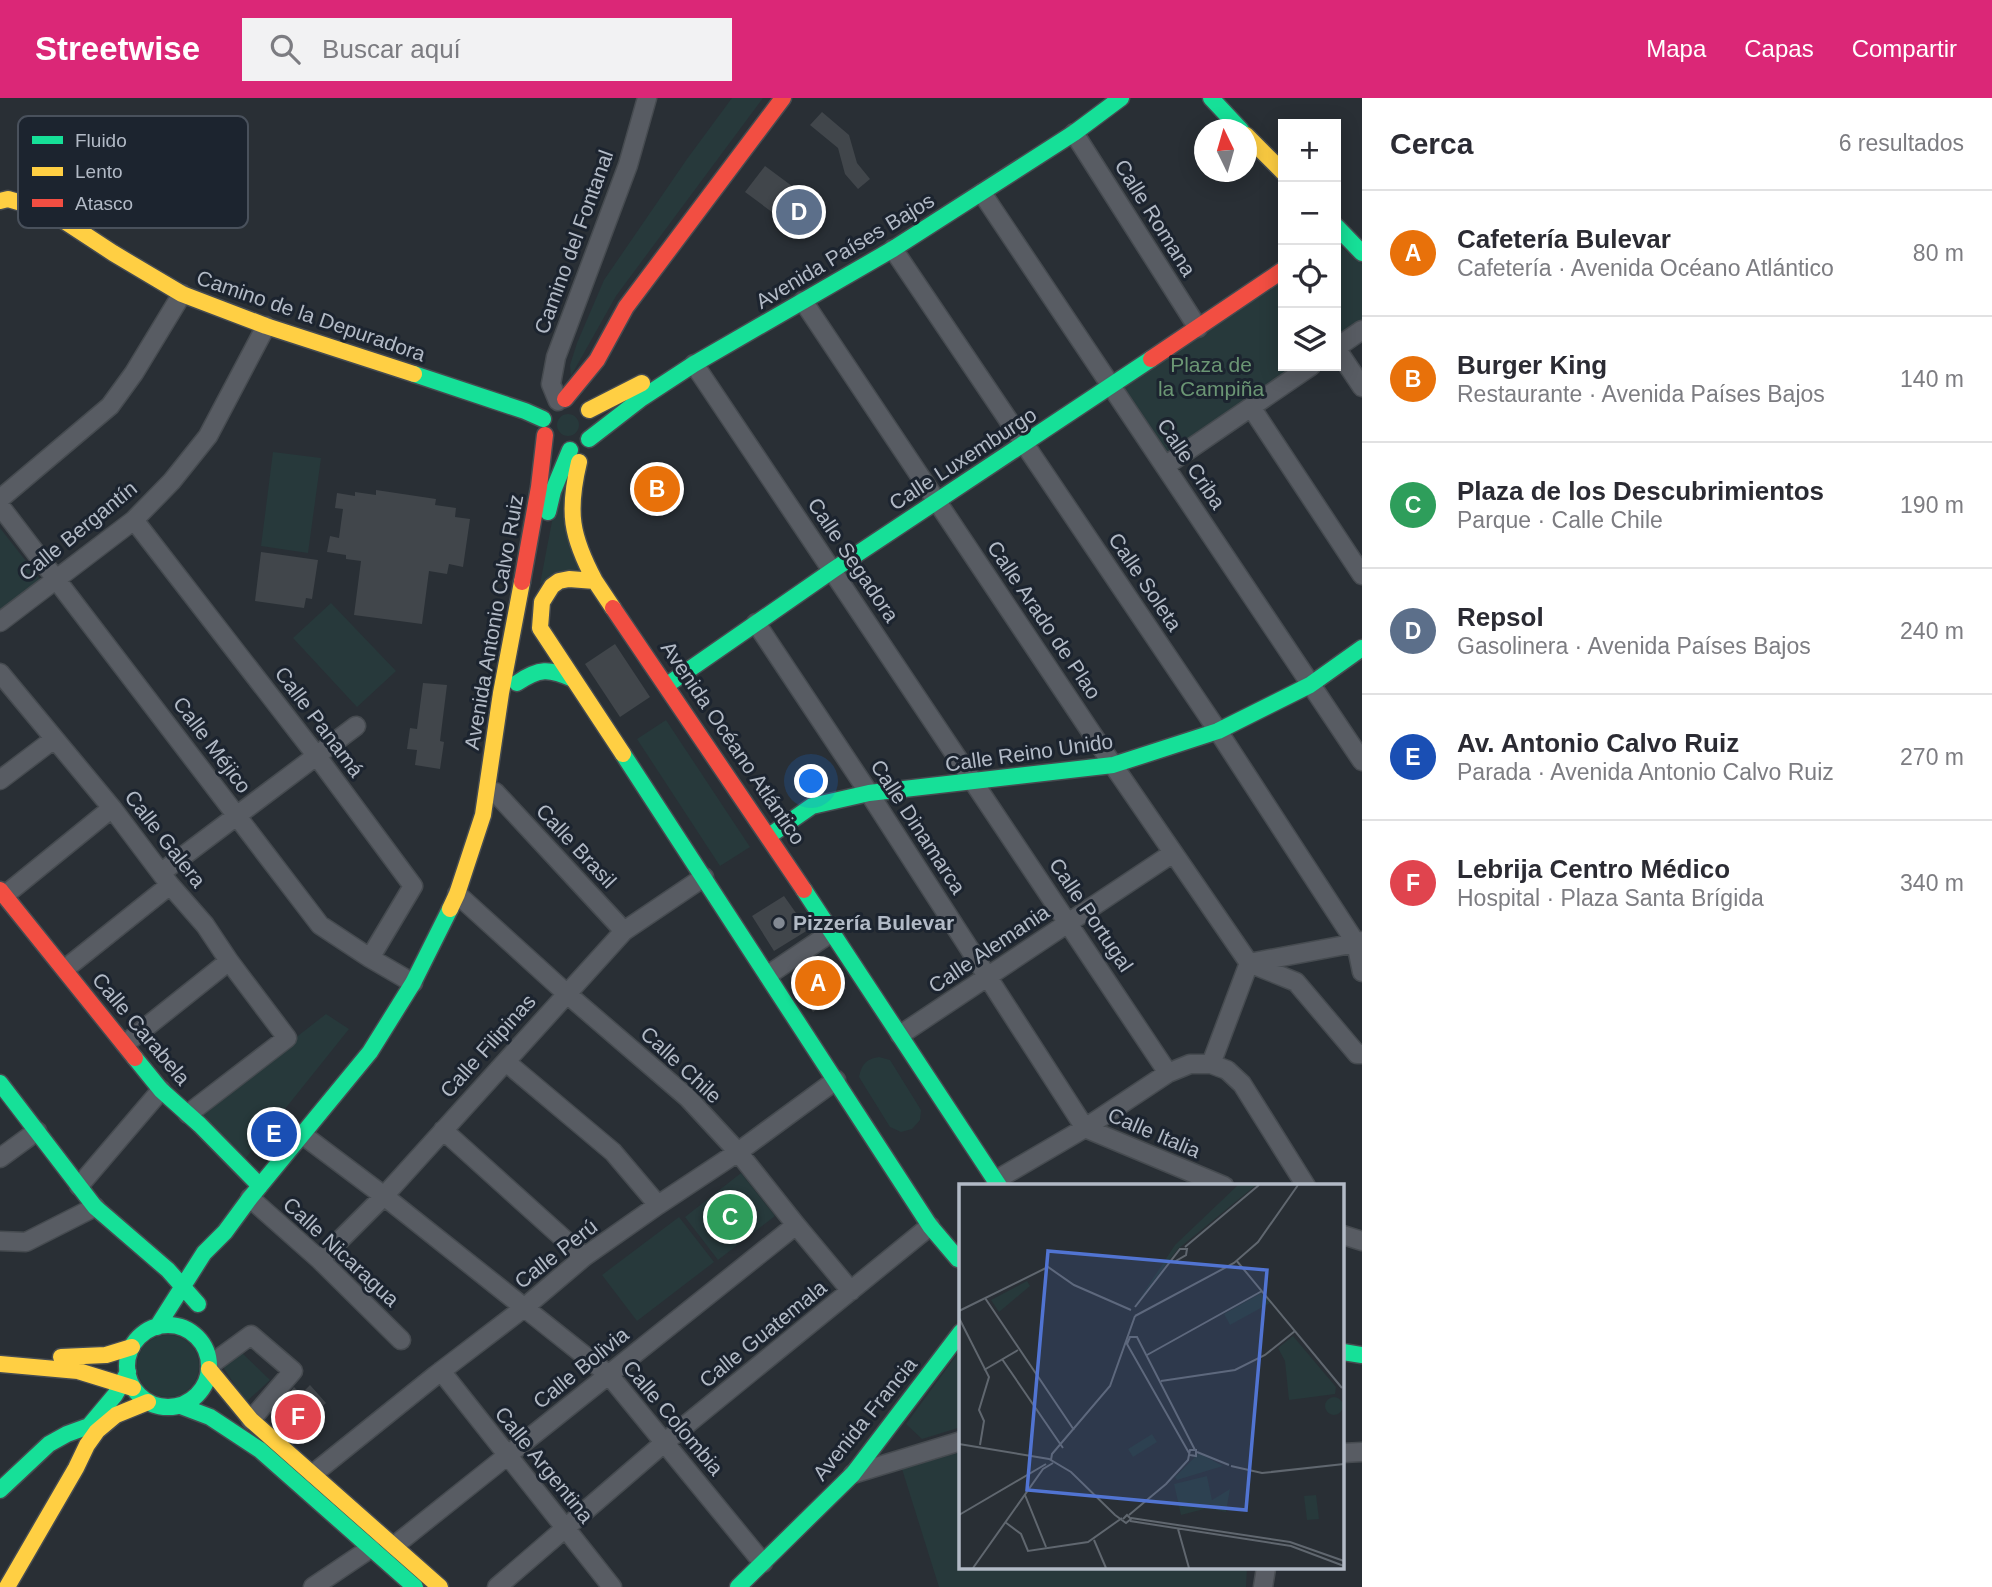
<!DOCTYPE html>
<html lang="es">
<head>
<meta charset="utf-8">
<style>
  body { margin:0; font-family:Helvetica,sans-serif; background:#f2f2f3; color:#2b2b33 }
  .controls { position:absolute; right:21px; top:21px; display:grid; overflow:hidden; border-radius:0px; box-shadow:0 4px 18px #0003 }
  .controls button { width:63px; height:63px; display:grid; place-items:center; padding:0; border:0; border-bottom:2px solid #e1e1e2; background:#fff; color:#2b2b33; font:35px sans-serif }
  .compass { position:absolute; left:1194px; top:21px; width:63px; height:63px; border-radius:50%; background:#fff; box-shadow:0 4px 18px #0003; rotate:355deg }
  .you { position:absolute; left:812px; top:684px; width:24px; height:24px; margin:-18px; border:5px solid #fff; border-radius:50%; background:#1a73e8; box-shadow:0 0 0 10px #1a73e833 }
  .badge { display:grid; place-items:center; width:46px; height:46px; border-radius:50%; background:#db2777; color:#fff; font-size:23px; font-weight:700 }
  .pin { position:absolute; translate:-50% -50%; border:4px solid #fff; box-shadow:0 2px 7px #0006 }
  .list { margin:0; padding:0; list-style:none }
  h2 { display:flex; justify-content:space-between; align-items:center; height:91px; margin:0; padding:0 28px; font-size:30px }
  h2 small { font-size:23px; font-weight:400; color:#7c7c81 }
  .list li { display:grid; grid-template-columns:46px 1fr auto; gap:21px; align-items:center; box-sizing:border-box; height:126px; padding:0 28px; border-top:2px solid #e1e1e2 }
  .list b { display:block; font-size:26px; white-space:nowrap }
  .list p { margin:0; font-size:23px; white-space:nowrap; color:#7c7c81 }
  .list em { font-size:23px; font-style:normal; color:#7c7c81 }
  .icon { flex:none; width:38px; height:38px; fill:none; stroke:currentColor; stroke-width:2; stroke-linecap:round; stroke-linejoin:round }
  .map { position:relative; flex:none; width:1362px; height:1489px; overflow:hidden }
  header { display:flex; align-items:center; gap:42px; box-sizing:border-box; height:98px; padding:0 35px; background:#db2777; color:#fff }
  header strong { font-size:33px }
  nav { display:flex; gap:38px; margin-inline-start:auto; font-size:24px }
  .search { width:490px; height:63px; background:#f2f2f3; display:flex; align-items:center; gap:18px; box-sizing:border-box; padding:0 24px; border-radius:0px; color:#7c7c81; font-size:26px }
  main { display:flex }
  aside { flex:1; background:#fff }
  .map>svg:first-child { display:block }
  .green { fill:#27393b }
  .building { fill:#41464b }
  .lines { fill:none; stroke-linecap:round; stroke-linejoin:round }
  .street-casing { stroke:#464b50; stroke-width:21 }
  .fast-casing { stroke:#464b50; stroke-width:19 }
  .slow-casing { stroke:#464b50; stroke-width:19 }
  .jam-casing { stroke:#464b50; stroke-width:19 }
  .street { stroke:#585c63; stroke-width:18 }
  .fast { stroke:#16e098; stroke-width:16 }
  .slow { stroke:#ffcf43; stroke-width:16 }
  .jam { stroke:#f24e42; stroke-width:16 }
  .poi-dot { fill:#828993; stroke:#1c242f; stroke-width:2.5 }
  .labels { text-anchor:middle; stroke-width:6; stroke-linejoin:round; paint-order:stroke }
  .street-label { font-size:21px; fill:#b2bac6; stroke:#1c242f }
  .park-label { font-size:21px; fill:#6b9674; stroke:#1c242f }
  .poi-label { font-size:21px; font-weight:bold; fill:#b2bac6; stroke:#1c242f; text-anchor:start }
  .inset-road { fill:none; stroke:#60676f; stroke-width:2 }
  .view { fill:#5174d2; fill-opacity:0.15; stroke:#5174d2; stroke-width:3.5 }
  .inset-edge { fill:none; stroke:#b2bac6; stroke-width:3.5 }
  .key { fill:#1c242f; stroke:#49515c; stroke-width:2 }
  .key-label { font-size:19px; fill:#b2bac6 }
</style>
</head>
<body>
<header>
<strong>Streetwise</strong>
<div class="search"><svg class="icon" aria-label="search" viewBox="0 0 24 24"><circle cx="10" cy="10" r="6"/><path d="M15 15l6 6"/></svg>Buscar aquí</div>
<nav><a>Mapa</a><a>Capas</a><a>Compartir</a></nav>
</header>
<main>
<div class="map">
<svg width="1362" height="1489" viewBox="0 0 1362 1489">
  <rect width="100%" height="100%" fill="#292f35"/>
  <path class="green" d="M732,0H763L616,198L571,278L570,267L577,245L604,182L687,61Z
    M1336,145L1362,166V226L1336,244Z
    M1283,180V268H1301L1166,359L1121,290Z
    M557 327a11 11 0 1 1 22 0a11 11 0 1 1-22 0Z
    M273,354L321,360L308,455L261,448Z
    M565,379L580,472L540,486L554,413Z
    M0,430L40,481L0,512Z
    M331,505L396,573L357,609L293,540Z
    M666,622L750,749L720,768L637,641Z
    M326,916L349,931L245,1061L198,1016Z
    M879,959L890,962L921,1012L920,1022L912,1031L901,1034L890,1029L859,979C862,966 866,961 879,959Z
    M741,1075L775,1118L718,1162L685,1119Z
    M679,1119L714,1164L637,1223L602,1177Z
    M137 1268a31 31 0 1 1 62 0a31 31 0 1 1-62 0Z
    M961,1251V1329L922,1341L906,1326Z
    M240,1253L270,1282L246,1304L223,1269Z
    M961,1354V1470H1247L1246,1489H939L902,1371Z"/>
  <path class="building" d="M822,14L849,37L857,65L870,81L858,91L845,76L838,50L810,27Z
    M765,68L800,94L780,120L745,94Z
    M376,392L436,401L435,407L456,410L455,419L470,421L463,469L449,466L447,476L429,473L422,526L354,517L361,463L346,461V457L327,454L330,438L339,440L341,425L343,411L335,410L337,395L355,398V394L376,397Z
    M261,454L318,462L312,501L306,500L304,510L255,503Z
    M615,546L650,599L620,619L585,566Z
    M423,585L447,587L440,643L444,644L440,671L415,667L417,652L407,651L410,630L417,631Z
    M784,798L808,832L774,853L752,818Z
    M825,857L846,891L813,914L790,878Z
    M310,1287L326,1305L295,1333L277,1309L294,1289L301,1296Z"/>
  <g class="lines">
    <defs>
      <path id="street" d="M1074,35L1198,230
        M982,95L1362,663
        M893,151L1218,633L1356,845L1362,843
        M803,203L1113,667L1249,865
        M1336,250L1362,289
        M1336,250L1362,232
        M694,266L1168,975
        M558,303L551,286L556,259L628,67L647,0
        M1251,309L1362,477
        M1165,368L1311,268
        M0,401L110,308L134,275L182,196
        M0,408L320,827L370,860L413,885
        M134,422L316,657L413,788L370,860
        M0,524L134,422L172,383L208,338L266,228
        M756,525L869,695L1085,1030L1168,975L1190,966H1211L1227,972L1242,986L1306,1088
        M0,575L112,710L170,787L205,827L229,863L287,940L188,1016
        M0,682L54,641
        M495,694L624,833
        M162,774L356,628
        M457,796L566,895L688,1000L738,1054L796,1127L851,1193
        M5,797L112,710
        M1249,865L1296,884L1357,956H1362
        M1249,865L1356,845L1362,874
        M65,871L170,787
        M768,877L832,834
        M900,937L1173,755
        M125,946L229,863
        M506,964L613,1054L658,1107
        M1211,966L1249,865
        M443,1032L584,1159
        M303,1037L384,1098L609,1277L763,1465
        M0,1060L37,1033
        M996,1082L1085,1030L1224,1088
        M79,1088L161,992
        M250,1100L320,1162L401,1242
        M1343,1137L1362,1143
        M0,1143L26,1144L95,1109
        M320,1162L384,1098L624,833L704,779
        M210,1267L251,1237L293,1273L251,1322
        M441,1273L612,1489
        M1343,1355L1362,1354
        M313,1376L436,1277L525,1209L584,1159L658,1107L738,1054L836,982
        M853,1376L961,1343
        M394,1448L796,1127
        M313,1489L371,1450
        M497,1489L665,1344L930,1128
        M1263,1489L1266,1470"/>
      <path id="fast" d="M1211,0L1241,32
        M1336,128L1362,155
        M414,276L525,313L543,321
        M589,341L642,300L694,266L893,151L1074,35L1121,0
        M548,414L553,393L570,352
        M517,585C539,570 549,570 573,581
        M667,587L833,472L1151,261
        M623,656L930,1128L958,1161L961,1162
        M769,738L812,708L869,695L1113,667L1218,633L1310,587L1362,550
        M804,792L999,1088
        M135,960L161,992L200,1027L260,1088
        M0,985L95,1109L168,1172L198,1206
        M127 1268a41 41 0 1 1 82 0a41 41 0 1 1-82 0Z
        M157,1229L204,1155L225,1134L250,1100L370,954L413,885L450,811
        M1343,1254L1362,1257
        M181,1308L210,1319L260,1352L415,1489
        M0,1392L49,1346L67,1336L89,1328L115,1297L128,1274
        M738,1489L853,1376L961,1234"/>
      <path id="slow" d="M1246,37L1283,74
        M0,103L8,101L49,113L113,155L182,196L266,228L414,276
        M589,312L642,285
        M579,364C567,414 571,438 595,483
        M613,510L595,483L569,481L559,483L552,488L542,504L540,530L623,656
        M450,811L457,796L483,717L501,595L522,484
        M61,1259L106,1257L132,1249
        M0,1266L78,1273L133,1290
        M209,1271L251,1322L440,1489
        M7,1489L76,1370L87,1347L97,1333L116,1317L148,1304"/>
      <path id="jam" d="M1151,261L1283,172
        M565,301L597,262L626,209L783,0
        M522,484L539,389L545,337
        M613,510L804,792
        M0,792L135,960"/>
    </defs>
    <use href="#street" class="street-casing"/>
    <use href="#fast" class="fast-casing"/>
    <use href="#slow" class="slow-casing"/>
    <use href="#jam" class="jam-casing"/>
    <use href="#street" class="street"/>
    <use href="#fast" class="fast"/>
    <use href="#slow" class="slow"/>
    <use href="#jam" class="jam"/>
  </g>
  <circle class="poi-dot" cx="779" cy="825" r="7"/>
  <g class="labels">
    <g class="street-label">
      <text transform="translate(1155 120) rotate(58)" y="7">Calle Romana</text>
      <text transform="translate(574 144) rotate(-70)" y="7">Camino del Fontanal</text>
      <text transform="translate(845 153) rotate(-31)" y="7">Avenida Países Bajos</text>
      <text transform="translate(311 218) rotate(19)" y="7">Camino de la Depuradora</text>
      <text transform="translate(963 361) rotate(-33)" y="7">Calle Luxemburgo</text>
      <text transform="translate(1191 366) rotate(56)" y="7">Calle Criba</text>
      <text transform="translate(78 433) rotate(-39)" y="7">Calle Bergantín</text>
      <text transform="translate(853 462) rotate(56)" y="7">Calle Segadora</text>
      <text transform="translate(1145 484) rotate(56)" y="7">Calle Soleta</text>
      <text transform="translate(1044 522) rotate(56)" y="7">Calle Arado de Plao</text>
      <text transform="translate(494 524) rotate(-80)" y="7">Avenida Antonio Calvo Ruiz</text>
      <text transform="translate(319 624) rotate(53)" y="7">Calle Panamá</text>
      <text transform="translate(733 645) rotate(56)" y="7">Avenida Océano Atlántico</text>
      <text transform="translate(212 647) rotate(53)" y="7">Calle Méjico</text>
      <text transform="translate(1029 655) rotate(-8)" y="7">Calle Reino Unido</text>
      <text transform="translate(918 729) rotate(57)" y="7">Calle Dinamarca</text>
      <text transform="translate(165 741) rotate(52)" y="7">Calle Galera</text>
      <text transform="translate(576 748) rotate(47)" y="7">Calle Brasil</text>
      <text transform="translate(1091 817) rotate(56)" y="7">Calle Portugal</text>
      <text transform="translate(989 851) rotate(-34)" y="7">Calle Alemania</text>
      <text transform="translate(141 931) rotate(50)" y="7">Calle Carabela</text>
      <text transform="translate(488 948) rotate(-48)" y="7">Calle Filipinas</text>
      <text transform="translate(681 967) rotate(43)" y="7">Calle Chile</text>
      <text transform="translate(1154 1035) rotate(23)" y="7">Calle Italia</text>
      <text transform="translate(341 1154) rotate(43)" y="7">Calle Nicaragua</text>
      <text transform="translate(556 1156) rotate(-38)" y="7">Calle Perú</text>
      <text transform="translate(763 1236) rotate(-39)" y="7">Calle Guatemala</text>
      <text transform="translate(581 1270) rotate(-39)" y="7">Calle Bolivia</text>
      <text transform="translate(673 1320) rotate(50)" y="7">Calle Colombia</text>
      <text transform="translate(865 1321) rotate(-51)" y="7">Avenida Francia</text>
      <text transform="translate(544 1367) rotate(51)" y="7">Calle Argentina</text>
    </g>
    <g class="park-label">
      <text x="1211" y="274">Plaza de<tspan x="1211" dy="24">la Campiña</tspan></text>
    </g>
    <g class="poi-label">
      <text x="793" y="832">Pizzería Bulevar</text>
    </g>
  </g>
  <g transform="translate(959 1086)">
    <rect width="385" height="385" fill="#292f35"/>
    <path d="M279,1H297L219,65L177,120L216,61ZM68,97L71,102L40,128L32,116ZM302,109L311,119L271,141L265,130ZM334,152L377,203L376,210L330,216L326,177L319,164ZM366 222a9 9 0 1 1 18 0a9 9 0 1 1-18 0ZM193,250L198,258L174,273L169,265ZM240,269L264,282L218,296L216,293ZM248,292L253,316L271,305L267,328L249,324L222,331L215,300ZM357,311L360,335L348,336L345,312Z" fill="#27393b"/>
    <path class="inset-road" d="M226,63L300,1M277,76L383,204M26,114L115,246M176,123L221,65H228L227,71L215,78M0,127L89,83L115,101L172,126M176,132L275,79L299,58L339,1M0,134L30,193L20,226L25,237L21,261M188,171L303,107M43,175L104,264M25,186L59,166M202,197L276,186L306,171L336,147M0,260L90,275L112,288L156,331L167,339L172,335L168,331L164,335M238,268L270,281M230,269L168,160L171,153H178L236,266M92,276L93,270L151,202L176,132M272,282L303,289L385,280M66,311L87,363M0,331L87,280M170,331L207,300L229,276L231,266H237V272L231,271M172,334L331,358L385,377M171,337L332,362L385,382M46,338L62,350L69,367L129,358L163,334M219,345L230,384M135,356L147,384M14,384L84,285L94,279"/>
    <path class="view" d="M89,67L308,86L287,326L68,306Z"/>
    <rect width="385" height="385" class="inset-edge"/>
  </g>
  <rect x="18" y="18" width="230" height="112" rx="10" class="key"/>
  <rect x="32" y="38" width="31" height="8" fill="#16e098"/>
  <rect x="32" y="69" width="31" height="9" fill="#ffcf43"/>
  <rect x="32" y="101" width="31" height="8" fill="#f24e42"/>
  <g class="key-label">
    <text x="75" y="49">Fluido</text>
    <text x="75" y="80">Lento</text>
    <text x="75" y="112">Atasco</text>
  </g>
</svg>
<div class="controls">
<button>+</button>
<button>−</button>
<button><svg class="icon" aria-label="locate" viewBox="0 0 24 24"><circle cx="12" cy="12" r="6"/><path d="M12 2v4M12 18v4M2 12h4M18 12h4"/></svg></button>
<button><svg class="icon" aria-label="layers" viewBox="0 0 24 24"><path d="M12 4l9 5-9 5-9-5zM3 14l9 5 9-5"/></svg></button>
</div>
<svg class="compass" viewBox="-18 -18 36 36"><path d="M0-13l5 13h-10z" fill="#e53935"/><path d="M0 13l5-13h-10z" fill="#7c7c81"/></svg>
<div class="you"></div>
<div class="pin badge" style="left:818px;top:885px;background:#e8710a">A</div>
<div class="pin badge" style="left:657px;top:391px;background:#e8710a">B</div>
<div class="pin badge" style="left:730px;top:1119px;background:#2e9e5b">C</div>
<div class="pin badge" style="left:799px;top:114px;background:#5c6f8a">D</div>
<div class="pin badge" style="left:274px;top:1036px;background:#1a4fb4">E</div>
<div class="pin badge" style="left:298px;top:1319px;background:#e0444e">F</div>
</div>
<aside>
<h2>Cerca<small>6 resultados</small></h2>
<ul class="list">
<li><span class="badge" style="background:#e8710a">A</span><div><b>Cafetería Bulevar</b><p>Cafetería · Avenida Océano Atlántico</p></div><em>80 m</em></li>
<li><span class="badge" style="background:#e8710a">B</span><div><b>Burger King</b><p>Restaurante · Avenida Países Bajos</p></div><em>140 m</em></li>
<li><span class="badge" style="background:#2e9e5b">C</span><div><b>Plaza de los Descubrimientos</b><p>Parque · Calle Chile</p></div><em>190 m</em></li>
<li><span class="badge" style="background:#5c6f8a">D</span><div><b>Repsol</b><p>Gasolinera · Avenida Países Bajos</p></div><em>240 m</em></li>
<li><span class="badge" style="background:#1a4fb4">E</span><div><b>Av. Antonio Calvo Ruiz</b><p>Parada · Avenida Antonio Calvo Ruiz</p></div><em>270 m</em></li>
<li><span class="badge" style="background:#e0444e">F</span><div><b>Lebrija Centro Médico</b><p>Hospital · Plaza Santa Brígida</p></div><em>340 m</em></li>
</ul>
</aside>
</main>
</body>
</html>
